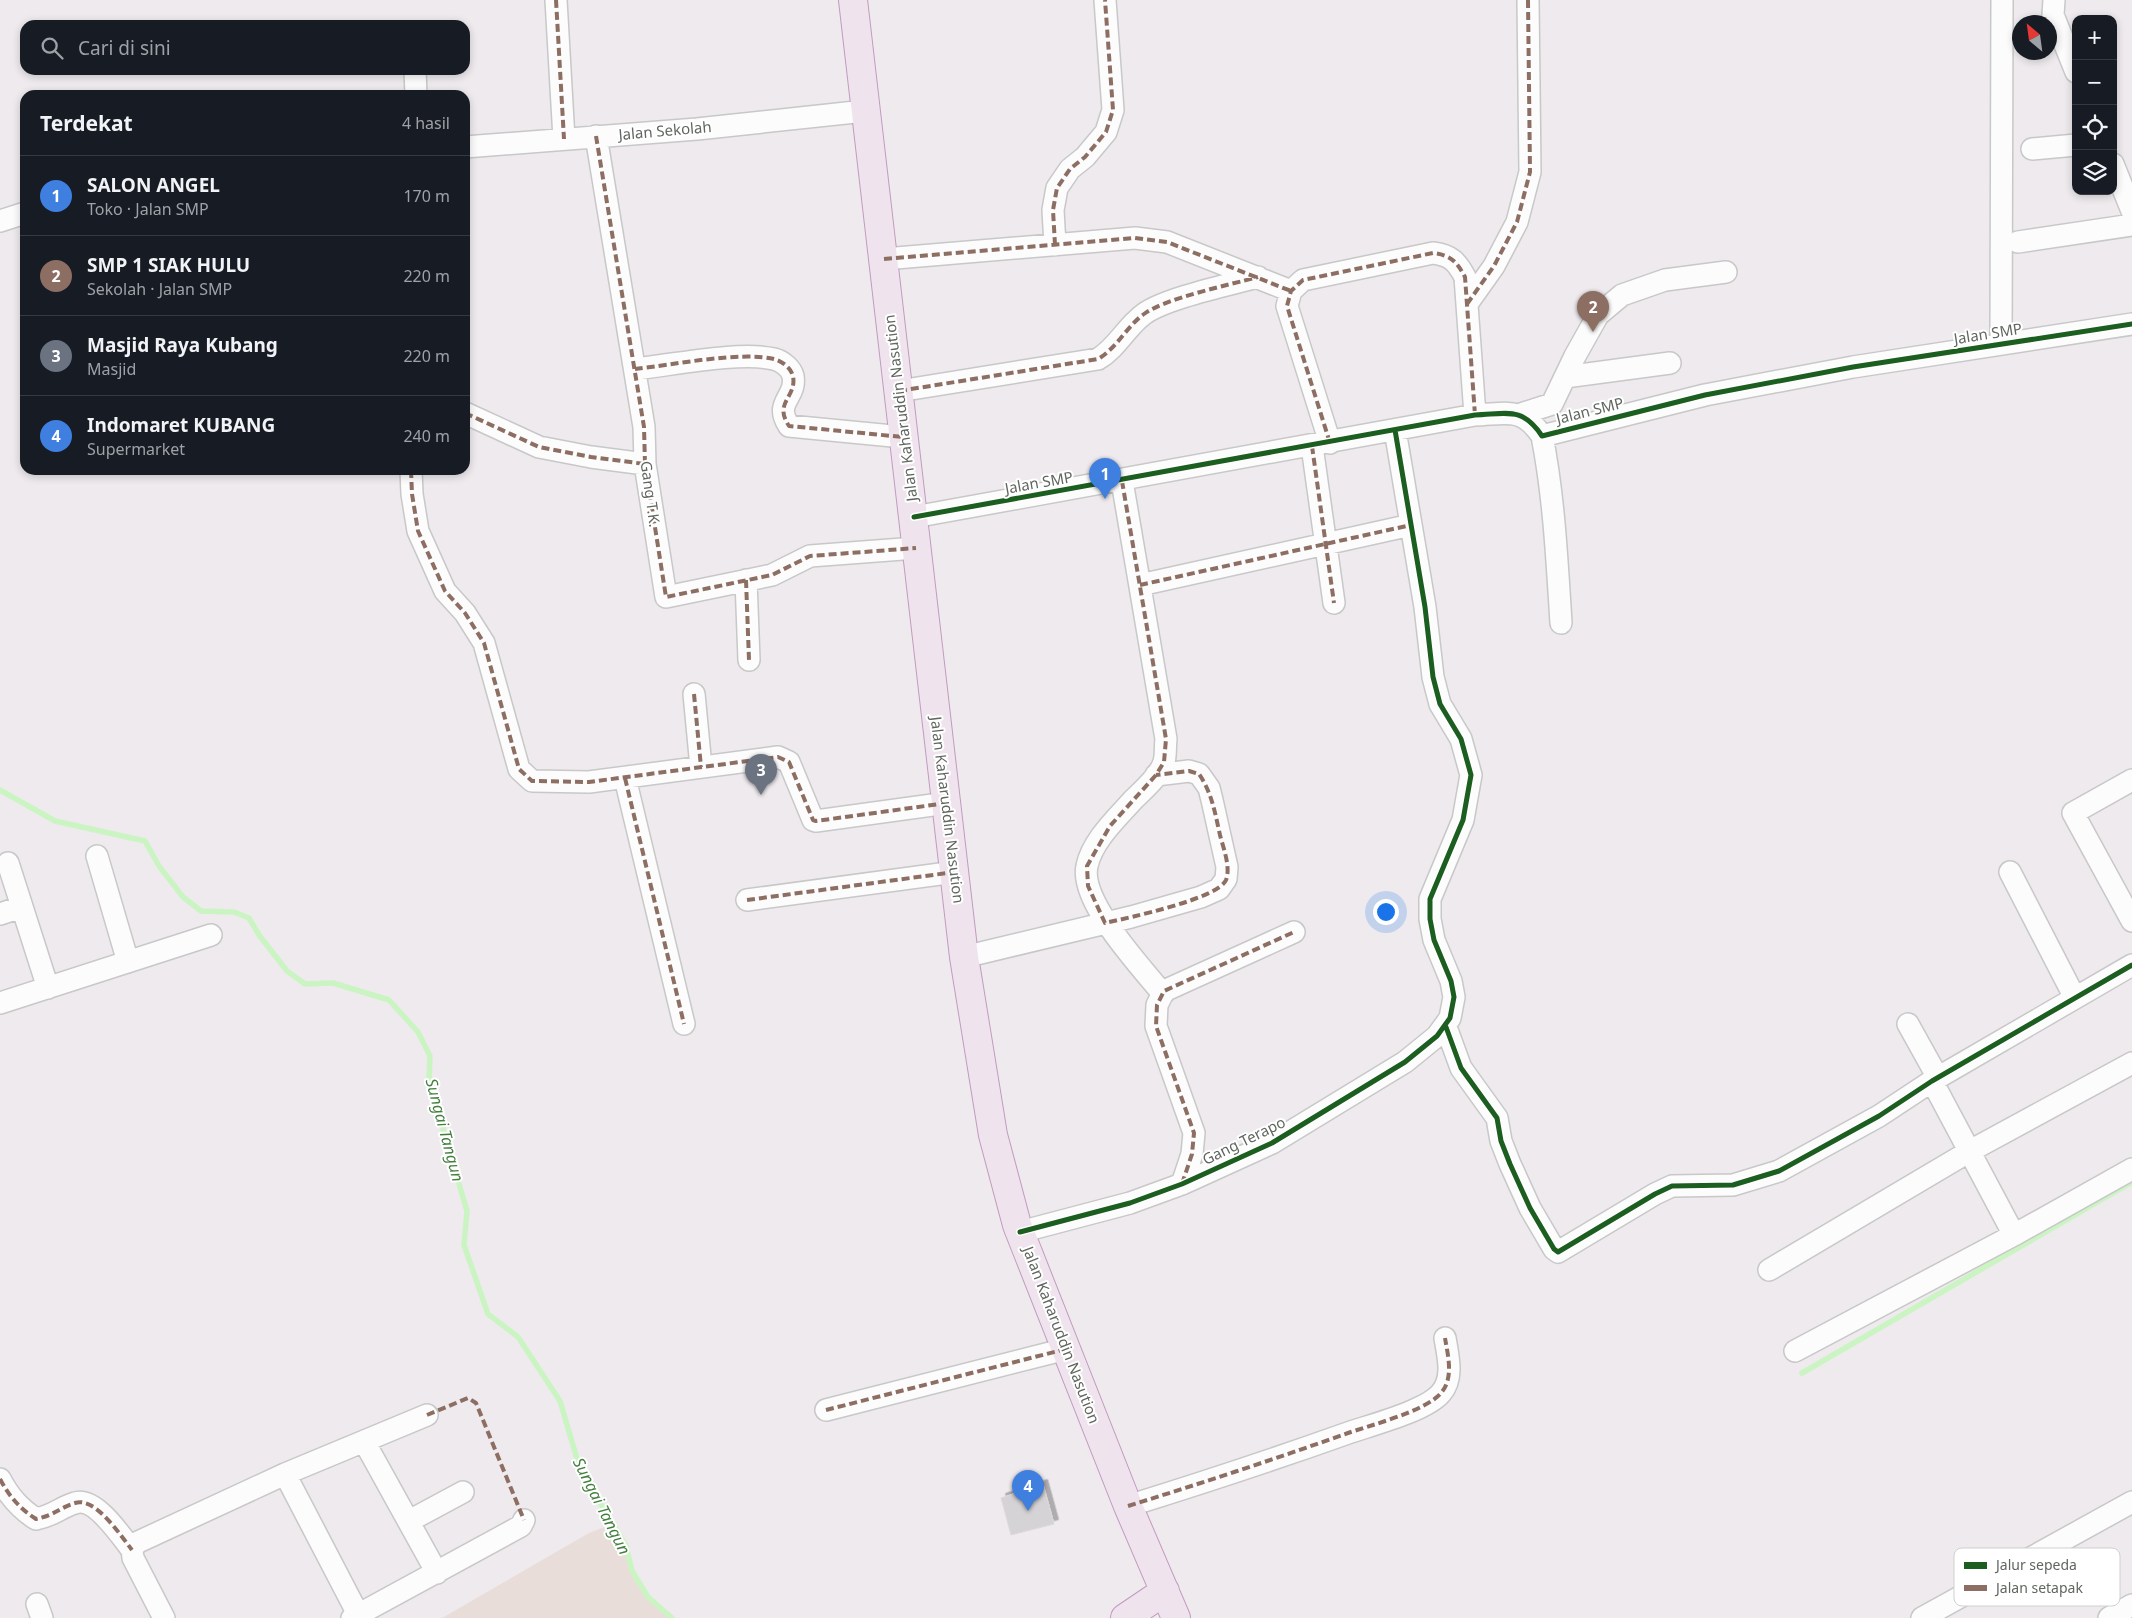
<!DOCTYPE html>
<html lang="id">
<head>
<meta charset="utf-8">
<style>
  body { margin:0; font-family:"Noto Sans",sans-serif; background:#20242c; color:#f1f3f6 }
  .controls { position:absolute; right:15px; top:15px; display:grid; overflow:hidden; border-radius:10px; box-shadow:0 2px 8px #0003 }
  .controls button { width:45px; height:45px; display:grid; place-items:center; padding:0; border:0; border-bottom:1px solid #363941; background:#171b24; color:#f1f3f6; font:25px sans-serif }
  .compass { position:absolute; left:2012px; top:15px; width:45px; height:45px; border-radius:50%; background:#171b24; box-shadow:0 2px 8px #0003; rotate:331deg }
  .you { position:absolute; left:1385px; top:911px; width:18px; height:18px; margin:-12px; border:4px solid #fff; border-radius:50%; background:#1a73e8; box-shadow:0 0 0 8px #1a73e833 }
  .badge { display:grid; place-items:center; width:32px; height:32px; border-radius:50%; background:#d93025; color:#fff; font-size:16px; font-weight:700 }
  .pin { position:absolute; translate:-50% -41px; filter:drop-shadow(0 1px 2px #0008) }
  .pin::after { content:''; position:absolute; top:26px; width:18px; height:15px; background:inherit; clip-path:polygon(0 0,100% 0,50% 100%) }
  .list { margin:0; padding:0; list-style:none }
  h2 { display:flex; justify-content:space-between; align-items:center; height:65px; margin:0; padding:0 20px; font-size:21px }
  h2 small { font-size:16px; font-weight:400; color:#9ea1a6 }
  .list li { display:grid; grid-template-columns:32px 1fr auto; gap:15px; align-items:center; box-sizing:border-box; height:80px; padding:0 20px; border-top:1px solid #363941 }
  .list b { display:block; font-size:19px; white-space:nowrap }
  .list p { margin:0; font-size:16px; white-space:nowrap; color:#9ea1a6 }
  .list em { font-size:16px; font-style:normal; color:#9ea1a6 }
  .icon { flex:none; width:28px; height:28px; fill:none; stroke:currentColor; stroke-width:2; stroke-linecap:round; stroke-linejoin:round }
  .map { position:relative; flex:none; width:2132px; height:1618px; overflow:hidden }
  .search { position:absolute; background:#171b24; box-shadow:0 2px 8px #0003; left:20px; top:20px; width:450px; height:55px; display:flex; align-items:center; gap:12px; box-sizing:border-box; padding:0 18px; border-radius:15px; color:#9ea1a6; font-size:19px }
  .panel { position:absolute; background:#171b24; box-shadow:0 2px 8px #0003; left:20px; top:90px; width:450px; height:385px; border-radius:15px }
  .map>svg:first-child { display:block }
  .green { fill:#e9ddd9 }
  .lines { fill:none; stroke-linecap:round; stroke-linejoin:round }
  .stream { stroke:#cbf4c3; stroke-width:5.5 }
  .building { fill:#d5d3d5; stroke:#ded9dd; filter:url(#shadow) }
  .minor-casing { stroke:#c8c8c8; stroke-width:24 }
  .highway-casing { stroke:#c39ac0; stroke-width:30 }
  .minor { stroke:#fcfcfc; stroke-width:21 }
  .highway { stroke:#efe4ed; stroke-width:28 }
  .quiet { stroke:#8d6e63; stroke-width:4; stroke-dasharray:8 4; stroke-linecap:butt }
  .cycleway-casing { stroke:#fff; stroke-width:8 }
  .cycleway { stroke:#1b5e20; stroke-width:5 }
  .labels { text-anchor:middle; stroke-width:4; stroke-linejoin:round; paint-order:stroke }
  .street-label { font-size:15px; fill:#60675f; stroke:#fff }
  .water-label { font-size:16px; font-style:italic; fill:#427f3d; stroke:#fff }
  .key { fill:#fff; stroke:#cfd1cf; stroke-width:1 }
  .key-label { font-size:14px; fill:#60675f }
</style>
</head>
<body>
<div class="map">
<svg width="2132" height="1618" viewBox="0 0 2132 1618">
  <defs>
    <filter id="shadow"><feDropShadow dx="4.5" dy="-4.5" stdDeviation="0" flood-color="#0004"/></filter>
  </defs>
  <rect width="100%" height="100%" fill="#eeeaee"/>
  <path class="green" d="M612,1524L626,1546L632,1571L648,1597L672,1618H442L589,1533Z"/>
  <g class="lines">
    <path class="stream" d="M0,790L55,821L145,841L159,866L183,897L201,911L234,912L249,918L259,935L287,971L305,984L333,983L389,1000L418,1032L430,1056L429,1081L467,1211L464,1245L488,1314L518,1337L560,1401L580,1469L626,1546L632,1571L648,1597L672,1618
      M1802,1373L2132,1182"/>
  </g>
  <path class="building" d="M1043,1484L1054,1524L1011,1535L1001,1498Z"/>
  <g class="lines">
    <defs>
      <path id="minor" d="M556,0L564,139
        M2054,0L2053,15L2076,72
        M415,70L416,95
        M596,136L644,427L645,464L666,597L772,575L810,556L916,548
        M465,147L697,129L865,111
        M2032,149L2076,145
        M2113,164L2132,211
        M0,221L25,213
        M2018,242L2132,225
        M1055,245L1053,210L1057,188L1070,169L1085,157L1106,132L1113,110L1105,0
        M884,259L1135,238L1167,242L1291,291
        M1467,304L1494,266L1517,222L1530,172L1528,0
        M2001,344L2002,0
        M635,369C672,365 740,351 774,359C782,361 791,368 793,376C797,398 773,402 789,426L903,437
        M1565,377L1670,363
        M899,391L1098,359C1117,348 1126,327 1144,314C1166,298 1229,285 1258,277
        M465,413L539,447L591,457L645,464
        M1521,414L1552,404L1575,356L1598,315L1622,295L1665,280L1726,272
        M1542,436C1554,497 1557,560 1561,623
        M1330,443L1287,306L1291,291L1303,280L1433,253C1451,255 1457,262 1465,277L1475,415
        M1312,446L1334,603
        M411,470L412,494L418,531L445,591L465,613L484,643L519,769L532,781L589,782L778,757L789,762L813,820L816,821L947,803
        M1122,481L1166,739C1165,746 1166,755 1164,762C1160,776 1143,790 1133,800C1117,818 1092,841 1087,866C1079,901 1141,967 1163,994
        M914,517L1475,415C1507,414 1522,406 1542,436L1705,395L1853,367L2132,324
        M746,580L749,660
        M1140,585L1411,525
        M694,694L701,767
        M625,778L684,1024
        M2132,780L2073,813L2132,921
        M97,856L128,962
        M8,863L48,988
        M2010,872L2075,998
        M747,900L955,872
        M0,914L21,907
        M964,957L1131,917L1201,897L1219,889L1226,879L1227,867L1212,800L1209,788L1199,774L1189,771L1156,775
        M0,1003L211,935
        M1908,1024L1938,1078
        M1446,1027L1461,1068L1497,1118L1501,1141L1510,1164L1530,1208L1554,1249L1558,1252L1655,1194L1672,1186L1733,1185L1779,1171L1879,1116L1932,1081L2132,965
        M1932,1081L2014,1235
        M1182,1184L1192,1154L1194,1133L1156,1026L1157,1005L1164,991L1294,932
        M1020,1232L1130,1203L1182,1184L1272,1143L1405,1062L1437,1036L1450,1018L1454,997L1451,981L1434,940L1430,919V899L1463,820L1471,775L1461,739L1440,704L1433,677L1425,607L1395,430
        M1769,1270L1970,1151L2132,1063
        M1795,1351L2014,1235L2132,1169
        M826,1410L1066,1349
        M365,1443L437,1573
        M285,1474L360,1618
        M0,1479C9,1496 19,1508 36,1519C55,1515 59,1508 75,1503C95,1496 121,1536 132,1550
        M1128,1506C1202,1483 1275,1459 1348,1433C1371,1425 1426,1411 1441,1393C1454,1378 1448,1356 1445,1338
        M409,1521L463,1492
        M37,1604L42,1618
        M164,1618L133,1558L132,1550L136,1543L285,1474L427,1415
        M352,1618L521,1526L524,1520
        M1922,1618L2132,1502
        M2109,1618L2132,1605"/>
      <path id="highway" d="M853,0L964,957L993,1135L1017,1225L1128,1506L1176,1618
        M1125,1618L1165,1591"/>
    </defs>
    <use href="#minor" class="minor-casing"/>
    <use href="#highway" class="highway-casing"/>
    <use href="#minor" class="minor"/>
    <use href="#highway" class="highway"/>
    <path class="quiet" d="M556,0L564,139
      M596,136L644,427L645,464L666,597L772,575L810,556L916,548
      M1055,245L1053,210L1057,188L1070,169L1085,157L1106,132L1113,110L1105,0
      M884,259L1135,238L1167,242L1291,291
      M1467,304L1494,266L1517,222L1530,172L1528,0
      M635,369C672,365 740,351 774,359C782,361 791,368 793,376C797,398 773,402 789,426L903,437
      M899,391L1098,359C1117,348 1126,327 1144,314C1166,298 1229,285 1258,277
      M465,413L539,447L591,457L645,464
      M1330,443L1287,306L1291,291L1303,280L1433,253C1451,255 1457,262 1465,277L1475,415
      M1312,446L1334,603
      M411,470L412,494L418,531L445,591L465,613L484,643L519,769L532,781L589,782L778,757L789,762L813,820L816,821L947,803
      M1122,481L1166,739L1164,762L1156,775L1110,826L1087,866L1088,886L1105,923C1127,918 1218,899 1226,880C1231,867 1223,847 1220,835C1215,813 1212,793 1199,774L1189,771L1156,775
      M746,580L749,660
      M1140,585L1411,525
      M694,694L701,767
      M625,778L684,1024
      M747,900L955,872
      M1182,1184L1192,1154L1194,1133L1156,1026L1157,1005L1164,991L1294,932
      M826,1410L1066,1349
      M427,1415L468,1398L476,1403L524,1520
      M0,1479C9,1496 19,1508 36,1519C55,1515 59,1508 75,1503C95,1496 121,1536 132,1550
      M1128,1506C1202,1483 1275,1459 1348,1433C1371,1425 1426,1411 1441,1393C1454,1378 1448,1356 1445,1338"/>
    <defs>
      <path id="cycleway" d="M914,517L1475,415C1507,414 1522,406 1542,436L1705,395L1853,367L2132,324
        M1446,1027L1461,1068L1497,1118L1501,1141L1510,1164L1530,1208L1554,1249L1558,1252L1655,1194L1672,1186L1733,1185L1779,1171L1879,1116L1932,1081L2132,965
        M1020,1232L1130,1203L1182,1184L1272,1143L1405,1062L1437,1036L1450,1018L1454,997L1451,981L1434,940L1430,919V899L1463,820L1471,775L1461,739L1440,704L1433,677L1425,607L1395,430"/>
    </defs>
    <use href="#cycleway" class="cycleway-casing"/>
    <use href="#cycleway" class="cycleway"/>
  </g>
  <g class="labels">
    <g class="street-label">
      <text transform="translate(665 131) rotate(-5)" y="5">Jalan Sekolah</text>
      <text transform="translate(1988 334) rotate(-9)" y="5">Jalan SMP</text>
      <text transform="translate(901 408) rotate(-97)" y="5">Jalan Kaharuddin Nasution</text>
      <text transform="translate(1590 411) rotate(-14)" y="5">Jalan SMP</text>
      <text transform="translate(1039 483) rotate(-10)" y="5">Jalan SMP</text>
      <text transform="translate(650 494) rotate(82)" y="5">Gang T.K.</text>
      <text transform="translate(947 810) rotate(83)" y="5">Jalan Kaharuddin Nasution</text>
      <text transform="translate(1244 1141) rotate(-26)" y="5">Gang Terapo</text>
      <text transform="translate(1061 1335) rotate(69)" y="5">Jalan Kaharuddin Nasution</text>
    </g>
    <g class="water-label">
      <text transform="translate(445 1130) rotate(75)" y="6">Sungai Tangun</text>
      <text transform="translate(602 1506) rotate(63)" y="6">Sungai Tangun</text>
    </g>
  </g>
  <rect x="1954" y="1548" width="166" height="58" rx="8" class="key"/>
  <rect x="1964" y="1562" width="23" height="7" fill="#1b5e20"/>
  <rect x="1964" y="1585" width="23" height="6" fill="#8d6e63"/>
  <g class="key-label">
    <text x="1996" y="1570">Jalur sepeda</text>
    <text x="1996" y="1593">Jalan setapak</text>
  </g>
</svg>
<div class="controls">
<button>+</button>
<button>−</button>
<button><svg class="icon" aria-label="locate" viewBox="0 0 24 24"><circle cx="12" cy="12" r="6"/><path d="M12 2v4M12 18v4M2 12h4M18 12h4"/></svg></button>
<button><svg class="icon" aria-label="layers" viewBox="0 0 24 24"><path d="M12 4l9 5-9 5-9-5zM3 14l9 5 9-5"/></svg></button>
</div>
<svg class="compass" viewBox="-18 -18 36 36"><path d="M0-13l5 13h-10z" fill="#e53935"/><path d="M0 13l5-13h-10z" fill="#9ea1a6"/></svg>
<div class="you"></div>
<div class="pin badge" style="left:1105px;top:499px;background:#3f7fe0">1</div>
<div class="pin badge" style="left:1593px;top:332px;background:#8d6e63">2</div>
<div class="pin badge" style="left:761px;top:795px;background:#6b7280">3</div>
<div class="pin badge" style="left:1028px;top:1511px;background:#3f7fe0">4</div>
<div class="search"><svg class="icon" aria-label="search" viewBox="0 0 24 24"><circle cx="10" cy="10" r="6"/><path d="M15 15l6 6"/></svg>Cari di sini</div>
<section class="panel">
<h2>Terdekat<small>4 hasil</small></h2>
<ul class="list">
<li><span class="badge" style="background:#3f7fe0">1</span><div><b>SALON ANGEL</b><p>Toko · Jalan SMP</p></div><em>170 m</em></li>
<li><span class="badge" style="background:#8d6e63">2</span><div><b>SMP 1 SIAK HULU</b><p>Sekolah · Jalan SMP</p></div><em>220 m</em></li>
<li><span class="badge" style="background:#6b7280">3</span><div><b>Masjid Raya Kubang</b><p>Masjid</p></div><em>220 m</em></li>
<li><span class="badge" style="background:#3f7fe0">4</span><div><b>Indomaret KUBANG</b><p>Supermarket</p></div><em>240 m</em></li>
</ul>
</section>
</div>
</body>
</html>
